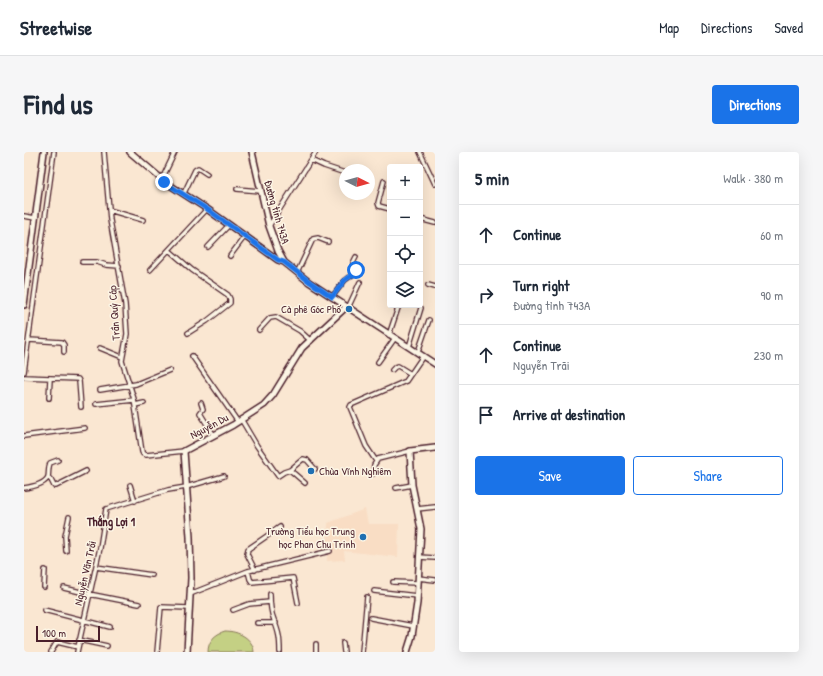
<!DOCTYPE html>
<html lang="en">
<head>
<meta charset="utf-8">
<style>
  body { margin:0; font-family:"Patrick Hand",sans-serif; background:#f6f6f7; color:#1f2937 }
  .controls { position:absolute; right:12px; top:12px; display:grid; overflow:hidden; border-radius:4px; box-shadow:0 4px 16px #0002 }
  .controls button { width:36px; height:36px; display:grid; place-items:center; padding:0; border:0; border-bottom:1px solid #e0e1e3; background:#fff; color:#1f2937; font:20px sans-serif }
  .compass { position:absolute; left:315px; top:12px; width:36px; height:36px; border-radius:50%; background:#fff; box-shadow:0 4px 16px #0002; rotate:96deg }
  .scale { position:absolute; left:12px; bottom:10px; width:64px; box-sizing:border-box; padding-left:4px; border:2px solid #4a1f2b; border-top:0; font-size:11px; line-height:14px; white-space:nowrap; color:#4a1f2b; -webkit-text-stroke:3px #fcf5e5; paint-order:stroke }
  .stop { position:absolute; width:12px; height:12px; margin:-9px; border:3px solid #1a73e8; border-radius:50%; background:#fff }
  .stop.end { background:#1a73e8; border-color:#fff; box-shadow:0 1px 4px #0008 }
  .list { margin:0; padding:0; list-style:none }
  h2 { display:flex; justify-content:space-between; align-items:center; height:52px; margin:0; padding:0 16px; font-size:17px }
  h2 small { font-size:13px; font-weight:400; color:#747a83 }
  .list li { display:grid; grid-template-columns:26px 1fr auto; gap:12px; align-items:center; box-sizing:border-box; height:60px; padding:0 16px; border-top:1px solid #e0e1e3 }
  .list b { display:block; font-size:15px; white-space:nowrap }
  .list p { margin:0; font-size:13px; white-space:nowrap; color:#747a83 }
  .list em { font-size:13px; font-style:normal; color:#747a83 }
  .actions { display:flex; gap:8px; padding:12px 16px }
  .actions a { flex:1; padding:9px 0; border:1px solid #1a73e8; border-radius:4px; text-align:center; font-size:14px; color:#1a73e8 }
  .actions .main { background:#1a73e8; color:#fff }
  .icon { flex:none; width:22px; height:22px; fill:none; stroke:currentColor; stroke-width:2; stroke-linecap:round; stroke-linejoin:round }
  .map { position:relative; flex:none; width:411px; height:500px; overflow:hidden; border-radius:4px }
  header { display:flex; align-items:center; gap:24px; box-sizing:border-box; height:56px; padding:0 20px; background:#fff; border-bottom:1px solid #e0e1e3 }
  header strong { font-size:19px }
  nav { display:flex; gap:22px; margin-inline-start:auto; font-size:14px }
  .intro { display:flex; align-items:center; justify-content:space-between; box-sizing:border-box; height:96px; padding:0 24px }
  h1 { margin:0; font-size:28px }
  .button { padding:10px 18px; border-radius:4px; background:#1a73e8; color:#fff; font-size:14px; font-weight:700 }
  main { display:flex; gap:24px; padding:0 24px }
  aside { flex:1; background:#fff; border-radius:4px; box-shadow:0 4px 16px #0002 }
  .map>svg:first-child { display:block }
  .built { fill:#f9ddc4 }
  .green { fill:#c4d084; stroke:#877858 }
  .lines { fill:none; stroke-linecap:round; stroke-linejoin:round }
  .street-casing { stroke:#4a1f2b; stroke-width:6 }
  .secondary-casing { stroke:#4a1f2b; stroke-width:8 }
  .street { stroke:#fcf5e5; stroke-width:3.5 }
  .secondary { stroke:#fcf5e5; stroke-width:5 }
  .route { stroke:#1a73e8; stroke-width:5 }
  .poi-dot { fill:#1f6fb2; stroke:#fcf5e5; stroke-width:1.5 }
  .labels { text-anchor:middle; stroke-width:3; stroke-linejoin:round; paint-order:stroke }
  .street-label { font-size:11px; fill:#4a1f2b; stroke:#fcf5e5 }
  .poi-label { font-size:11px; fill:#4a1f2b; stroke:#fcf5e5; text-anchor:end }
  .neighbourhood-label { font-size:12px; font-weight:bold; fill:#4a1f2b; stroke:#fcf5e5 }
</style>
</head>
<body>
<header>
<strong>Streetwise</strong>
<nav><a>Map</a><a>Directions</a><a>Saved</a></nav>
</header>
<div class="intro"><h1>Find us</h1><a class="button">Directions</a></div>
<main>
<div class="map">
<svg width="411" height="500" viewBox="0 0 411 500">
  <rect width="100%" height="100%" fill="#fae7d2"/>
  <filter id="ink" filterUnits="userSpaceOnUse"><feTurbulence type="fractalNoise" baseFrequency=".025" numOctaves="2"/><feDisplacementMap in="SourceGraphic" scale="8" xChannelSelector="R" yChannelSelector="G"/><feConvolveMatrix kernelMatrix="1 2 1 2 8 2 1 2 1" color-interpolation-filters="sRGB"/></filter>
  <g filter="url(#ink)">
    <path class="built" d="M341,357L344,372H375L374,405L320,399L321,408L303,409L304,371Z"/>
    <path class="green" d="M201,479C214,479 229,486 230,500H184C184,489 191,482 201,479Z"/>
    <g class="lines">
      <defs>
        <path id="street" d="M80,0L86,68L101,152L103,182L98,209L110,247L118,300L119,302L122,303L160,299
          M396,0L411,32
          M287,8L300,14L321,21
          M138,27L151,0
          M360,29L354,51L355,54L366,57
          M213,37L236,39
          M160,41L171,18L174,16L183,22
          M85,58L119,68
          M0,64L11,66
          M396,67L411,71
          M245,74L292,0
          M184,95L205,73
          M145,98L168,118L204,143L206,147V151L183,169L164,181
          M206,104L221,84
          M58,110H73L82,113L95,114
          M126,118L183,57
          M273,121L289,87L294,86L304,90
          M404,133L411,135
          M308,145L321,128L332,120L329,111L332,105
          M324,156L336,130
          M235,178L246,166L252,165L276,179L287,189
          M365,183L375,153
          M5,188L38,190L40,193V200
          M385,195L397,156
          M76,196L98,205
          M394,200L405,168
          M168,204L214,270
          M354,210L371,186
          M368,218L371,215L374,214L387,222
          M0,220L30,0
          M0,225L54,227L55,229L57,255
          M76,238L112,232L146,218
          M25,246L26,227
          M177,251L179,257L176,261L189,282
          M72,252L110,248
          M111,253L120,251
          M217,267L233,294L254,324L260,320L266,318L281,331
          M0,284L61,276
          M352,309L342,294L326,255L327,253L382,229L399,204
          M266,318L279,307L283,308L291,317
          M349,322L350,313L354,307L386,299
          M24,325L27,328L30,334H32L62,319
          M106,333L111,349
          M0,336C7,335 21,332 24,325C25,321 24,316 26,311L34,308
          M372,336L388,333
          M393,357L411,355
          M42,399L41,384L45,365
          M395,405L411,406
          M72,415L128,423
          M231,418L223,402L224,397L256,375
          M224,419L226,427L228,430L269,426L274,451
          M394,426L411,428
          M369,430L394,431
          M20,435L21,418
          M40,436L65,442L115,452
          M350,439L393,444
          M166,442L224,419L306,399
          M246,442C246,450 247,461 250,468C255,481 256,486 256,500
          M20,458L86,475
          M209,458L225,452L246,450
          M347,466L389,474
          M233,471H252
          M55,488L83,494
          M319,491L320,500
          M292,492V500
          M27,500L33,490L54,495
          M53,500L76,396L82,357L144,338L162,335L200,324
          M133,500L137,455L165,456
          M338,500L343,445"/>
        <path id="secondary" d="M106,0L141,30L183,57L254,108L260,110
          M228,0L245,74L254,99L260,110L285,130L411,212
          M0,153L20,0
          M163,500L167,426L166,385L160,299L209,273L240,253L249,243L278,196L322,155
          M383,500L388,484L393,451L397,377L388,333L386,299L411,296"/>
      </defs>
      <use href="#street" class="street-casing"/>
      <use href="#secondary" class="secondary-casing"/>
      <use href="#street" class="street"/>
      <use href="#secondary" class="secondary"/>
    </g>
  </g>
  <g class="lines" filter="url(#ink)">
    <path class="route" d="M140,30L183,57L254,108L260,110L286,130L308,145L321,128L330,122L332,118"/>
  </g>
  <g class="poi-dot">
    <circle cx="325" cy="157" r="4"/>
    <circle cx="287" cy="319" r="4"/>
    <circle cx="339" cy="385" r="4"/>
  </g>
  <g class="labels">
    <g class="street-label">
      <text transform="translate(253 60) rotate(74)" y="4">Đường tỉnh 743A</text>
      <text transform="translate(90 161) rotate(-94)" y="4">Trần Quý Cáp</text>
      <text transform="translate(185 274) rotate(-28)" y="4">Nguyễn Du</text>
      <text transform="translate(61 421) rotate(-77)" y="4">Nguyễn Văn Trỗi</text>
    </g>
    <g class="poi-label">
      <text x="317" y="161">Cà phê Góc Phố</text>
      <text x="295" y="323" text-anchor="start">Chùa Vĩnh Nghiêm</text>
      <text x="331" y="383">Trường Tiểu học Trung<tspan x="331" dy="13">học Phan Chu Trinh</tspan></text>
    </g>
    <g class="neighbourhood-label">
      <text x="87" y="374">Thắng Lợi 1</text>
    </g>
  </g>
</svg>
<div class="controls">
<button>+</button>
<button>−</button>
<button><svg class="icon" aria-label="locate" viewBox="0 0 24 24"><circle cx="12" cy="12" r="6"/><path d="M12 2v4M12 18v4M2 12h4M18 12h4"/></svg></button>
<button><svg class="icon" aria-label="layers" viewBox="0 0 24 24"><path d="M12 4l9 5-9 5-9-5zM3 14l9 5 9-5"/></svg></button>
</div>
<svg class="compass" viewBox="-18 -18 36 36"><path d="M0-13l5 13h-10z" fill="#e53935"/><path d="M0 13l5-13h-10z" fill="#747a83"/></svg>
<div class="scale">100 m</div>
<div class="stop" style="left:332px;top:118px"></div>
<div class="stop end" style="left:140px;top:30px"></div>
</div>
<aside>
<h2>5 min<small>Walk · 380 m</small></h2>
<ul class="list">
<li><svg class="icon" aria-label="ahead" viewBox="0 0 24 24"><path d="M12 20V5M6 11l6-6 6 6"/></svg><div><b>Continue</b></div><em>60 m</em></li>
<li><svg class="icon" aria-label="right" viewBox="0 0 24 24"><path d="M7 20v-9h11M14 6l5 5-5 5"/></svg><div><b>Turn right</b><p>Đường tỉnh 743A</p></div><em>90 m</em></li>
<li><svg class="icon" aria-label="ahead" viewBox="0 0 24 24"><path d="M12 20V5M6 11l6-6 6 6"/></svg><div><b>Continue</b><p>Nguyễn Trãi</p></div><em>230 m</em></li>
<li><svg class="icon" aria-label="arrive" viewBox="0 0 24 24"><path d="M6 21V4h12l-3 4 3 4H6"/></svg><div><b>Arrive at destination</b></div></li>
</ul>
<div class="actions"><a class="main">Save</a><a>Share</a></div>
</aside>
</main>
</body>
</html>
